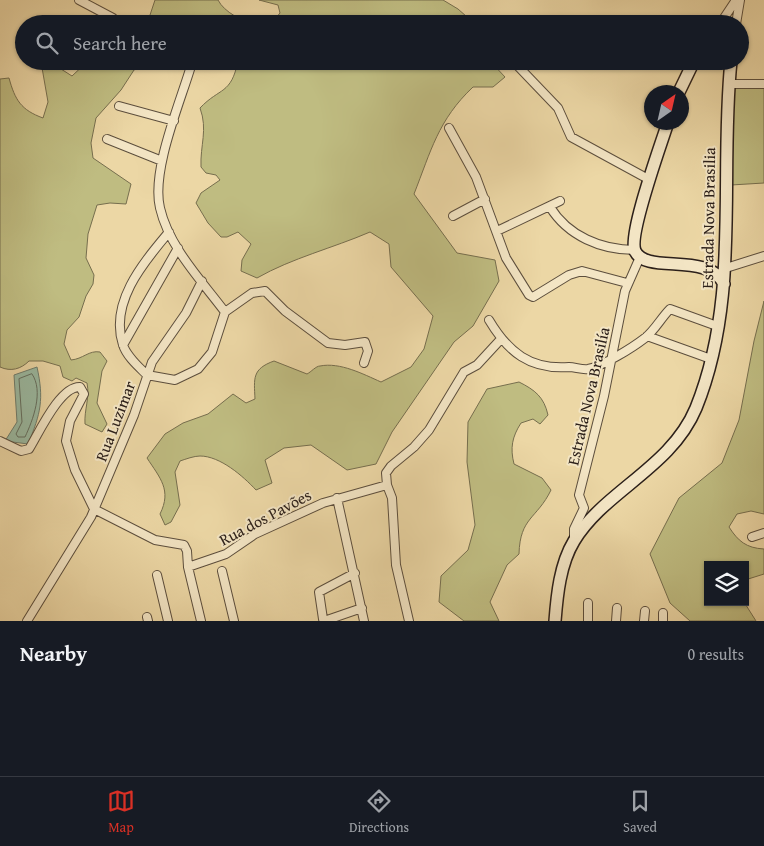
<!DOCTYPE html>
<html lang="en">
<head>
<meta charset="utf-8">
<style>
  body { margin:0; font-family:"Gentium Book Plus",serif; background:#242831; color:#f1f3f6 }
  .controls { position:absolute; right:15px; bottom:15px; display:grid; overflow:hidden; border-radius:0px; box-shadow:0 1px 4px #0004 }
  .controls button { width:45px; height:45px; display:grid; place-items:center; padding:0; border:0; border-bottom:1px solid #363941; background:#171b24; color:#f1f3f6; font:25px sans-serif }
  .compass { position:absolute; left:644px; top:85px; width:45px; height:45px; border-radius:50%; background:#171b24; box-shadow:0 1px 4px #0004; rotate:34deg }
  .list { margin:0; padding:0; list-style:none }
  h2 { display:flex; justify-content:space-between; align-items:center; height:65px; margin:0; padding:0 20px; font-size:21px }
  h2 small { font-size:16px; font-weight:400; color:#9ea1a6 }
  .icon { flex:none; width:28px; height:28px; fill:none; stroke:currentColor; stroke-width:2; stroke-linecap:round; stroke-linejoin:round }
  .map { position:relative; flex:none; width:764px; height:621px; overflow:hidden }
  .search { position:absolute; background:#171b24; box-shadow:0 1px 4px #0004; left:15px; right:15px; top:15px; height:55px; display:flex; align-items:center; gap:12px; box-sizing:border-box; padding:0 18px; border-radius:28px; color:#9ea1a6; font-size:19px }
  .sheet { height:155px; background:#171b24 }
  nav { display:flex; justify-content:space-around; align-items:center; box-sizing:border-box; height:70px; border-top:1px solid #363941; background:#171b24; font-size:14px; color:#9ea1a6 }
  nav a { display:grid; justify-items:center; gap:2px }
  nav .on { color:#d93025 }
  .map>svg:first-child { display:block }
  .green { fill:#bfbc81; stroke:#766e4e }
  .water { fill:#9abaa2; stroke:#6e7c6c }
  .lines { fill:none; stroke-linecap:round; stroke-linejoin:round }
  .shore { stroke:#636d5e; stroke-width:1 }
  .street-casing { stroke:#5c4e3d; stroke-width:10 }
  .secondary-casing { stroke:#2c201a; stroke-width:14 }
  .street { stroke:#f3e5c4; stroke-width:8 }
  .secondary { stroke:#f3e5c4; stroke-width:11 }
  .labels { text-anchor:middle; stroke-width:4; stroke-linejoin:round; paint-order:stroke }
  .street-label { font-size:16px; fill:#2c201a; stroke:#f3e5c4 }
</style>
</head>
<body>
<div class="map">
<svg width="764" height="621" viewBox="0 0 764 621">
  <rect width="100%" height="100%" fill="#ecd7a5"/>
  <filter id="stains"><feTurbulence type="fractalNoise" baseFrequency=".004" numOctaves="4"/><feColorMatrix values="0 0 0 0 .2 0 0 0 0 .09 0 0 0 0 .02 0 0 0 .5 -.17"/></filter>
  <radialGradient id="worn" r=".72"><stop offset=".6" stop-color="#630" stop-opacity="0"/><stop offset="1" stop-color="#630" stop-opacity=".3"/></radialGradient>
  <path class="green" d="M155,0H218C224,12 243,22 256,24H147Z
    M259,0H443L458,9L475,24H271L280,13L278,5Z
    M88,61H148L134,70L121,90L96,118L91,143L93,158L131,184L126,204L110,203L97,205L88,234L86,258L94,275L93,284L86,296L79,317L67,330L64,344L71,360C83,359 89,350 100,352L107,361L102,371L97,403L107,424L102,432L85,424C84,410 90,398 87,383L76,378L72,381L63,377L60,366L43,361H29C21,369 11,372 0,367V79L9,78C15,100 21,110 43,118L48,102L41,62H50L72,76Z
    M238,61H490L505,77L493,87H473C438,120 431,151 414,194L457,253L495,260L499,281L473,326L454,342L392,432L376,464L347,470L311,445L284,448L265,460L272,483L256,490C243,476 220,456 200,456C194,456 186,459 180,461L175,472L180,505L171,522L165,525L160,514C172,490 160,478 147,458L165,434L183,423L208,414L233,394L246,403L255,399C254,378 252,369 274,361L307,374C311,372 316,366 320,366C340,362 363,374 381,382L411,367L424,349L433,316L391,267L389,244L370,232C333,248 292,258 257,278L241,271L242,260L251,244L238,232L227,237H221L208,223L196,203L201,193L220,180L216,175L206,173L201,167C200,145 208,130 200,108C220,87 231,95 238,61Z
    M734,81L764,82V183L731,185Z
    M764,301V514L751,511L737,514L729,527C738,541 746,548 764,549V574L745,580V565H708V602H744L756,621H690L670,603L650,554L679,498L722,463L739,420L754,341Z
    M519,382C535,390 544,397 548,415L540,424L533,419L521,423C512,437 510,448 514,464L542,478L551,490C537,519 520,517 519,554L507,565L490,602L499,621H464L439,602L441,576L468,550L475,525L467,462L468,422L487,389Z"/>
  <path class="water" d="M37,367C44,399 41,413 28,444L5,441L17,422L14,375Z"/>
  <g class="lines">
    <path class="shore" d="M32,374C44,391 33,420 25,437H18L16,434L22,422L19,379Z"/>
    <defs>
      <path id="street" d="M79,0L113,18
        M720,24L736,0
        M736,24L740,0
        M513,61L558,108L571,137L650,180
        M729,84H764
        M119,106L174,121
        M449,128L476,177L506,258L529,295L533,297L569,275L582,271L627,283
        M107,139L162,161
        M550,207C568,236 601,250 635,250
        M453,216L485,199
        M497,231L560,201
        M726,268L764,256
        M225,312L252,293L265,291L285,311L328,343L345,345L365,342L368,351L364,363
        M489,320C508,352 530,370 569,367C575,367 582,370 588,369C603,366 632,348 645,338C655,330 661,318 670,309L717,326
        M647,336L711,359
        M123,345L178,248
        M147,375L175,380L198,369L212,352L225,312C201,280 169,247 160,208C151,171 180,103 191,66
        M147,375C139,367 127,357 123,345C109,302 144,262 169,232
        M0,441L21,451L29,449C39,433 60,386 80,387L84,394L70,421L66,441L75,470L94,509L155,540L184,545L187,551L188,567
        M337,498L364,621
        M752,537L764,533
        M574,539V529L584,508L579,495L604,396L625,291L640,257
        M222,571L234,621
        M355,573L319,592L323,619L327,620L362,608
        M157,575L168,621
        M588,603V621
        M663,613V621
        M147,617L148,621
        M27,621L91,517L134,415L152,362L186,313L202,281
        M201,621L188,567L226,554L255,534L323,503L387,485
        M409,621L396,565L392,498L387,485L386,473L391,466L414,447L429,430L464,372L477,365L501,339
        M616,621L617,608
        M644,621L645,611"/>
      <path id="secondary" d="M679,92L694,61
        M668,122C661,145 628,234 635,251C646,275 708,251 724,284
        M555,621C557,595 560,564 574,541C604,491 671,468 696,408C741,297 719,177 731,61"/>
    </defs>
    <use href="#street" class="street-casing"/>
    <use href="#secondary" class="secondary-casing"/>
    <use href="#street" class="street"/>
    <use href="#secondary" class="secondary"/>
  </g>
  <g class="labels">
    <g class="street-label">
      <text transform="translate(708 218) rotate(-89)" y="6">Estrada Nova Brasilia</text>
      <text transform="translate(588 396) rotate(-77)" y="6">Estrada Nova Brasilía</text>
      <text transform="translate(115 421) rotate(-69)" y="6">Rua Luzimar</text>
      <text transform="translate(265 517) rotate(-28)" y="6">Rua dos Pavões</text>
    </g>
  </g>
  <rect width="100%" height="100%" filter="url(#stains)"/>
  <rect width="100%" height="100%" fill="url(#worn)"/>
</svg>
<div class="controls">
<button><svg class="icon" aria-label="layers" viewBox="0 0 24 24"><path d="M12 4l9 5-9 5-9-5zM3 14l9 5 9-5"/></svg></button>
</div>
<svg class="compass" viewBox="-18 -18 36 36"><path d="M0-13l5 13h-10z" fill="#e53935"/><path d="M0 13l5-13h-10z" fill="#9ea1a6"/></svg>
<div class="search"><svg class="icon" aria-label="search" viewBox="0 0 24 24"><circle cx="10" cy="10" r="6"/><path d="M15 15l6 6"/></svg>Search here</div>
</div>
<section class="sheet">
<h2>Nearby<small>0 results</small></h2>
<ul class="list">
</ul>
</section>
<nav>
<a class="on"><svg class="icon" aria-label="map" viewBox="0 0 24 24"><path d="M3 6l6-2 6 2 6-2v14l-6 2-6-2-6 2zM9 4v14M15 6v14"/></svg>Map</a>
<a><svg class="icon" aria-label="directions" viewBox="0 0 24 24"><path d="M12 3l9 9-9 9-9-9zM9 14v-3h6M13 9l2 2-2 2"/></svg>Directions</a>
<a><svg class="icon" aria-label="saved" viewBox="0 0 24 24"><path d="M7 4h10v16l-5-4-5 4z"/></svg>Saved</a>
</nav>
</body>
</html>
